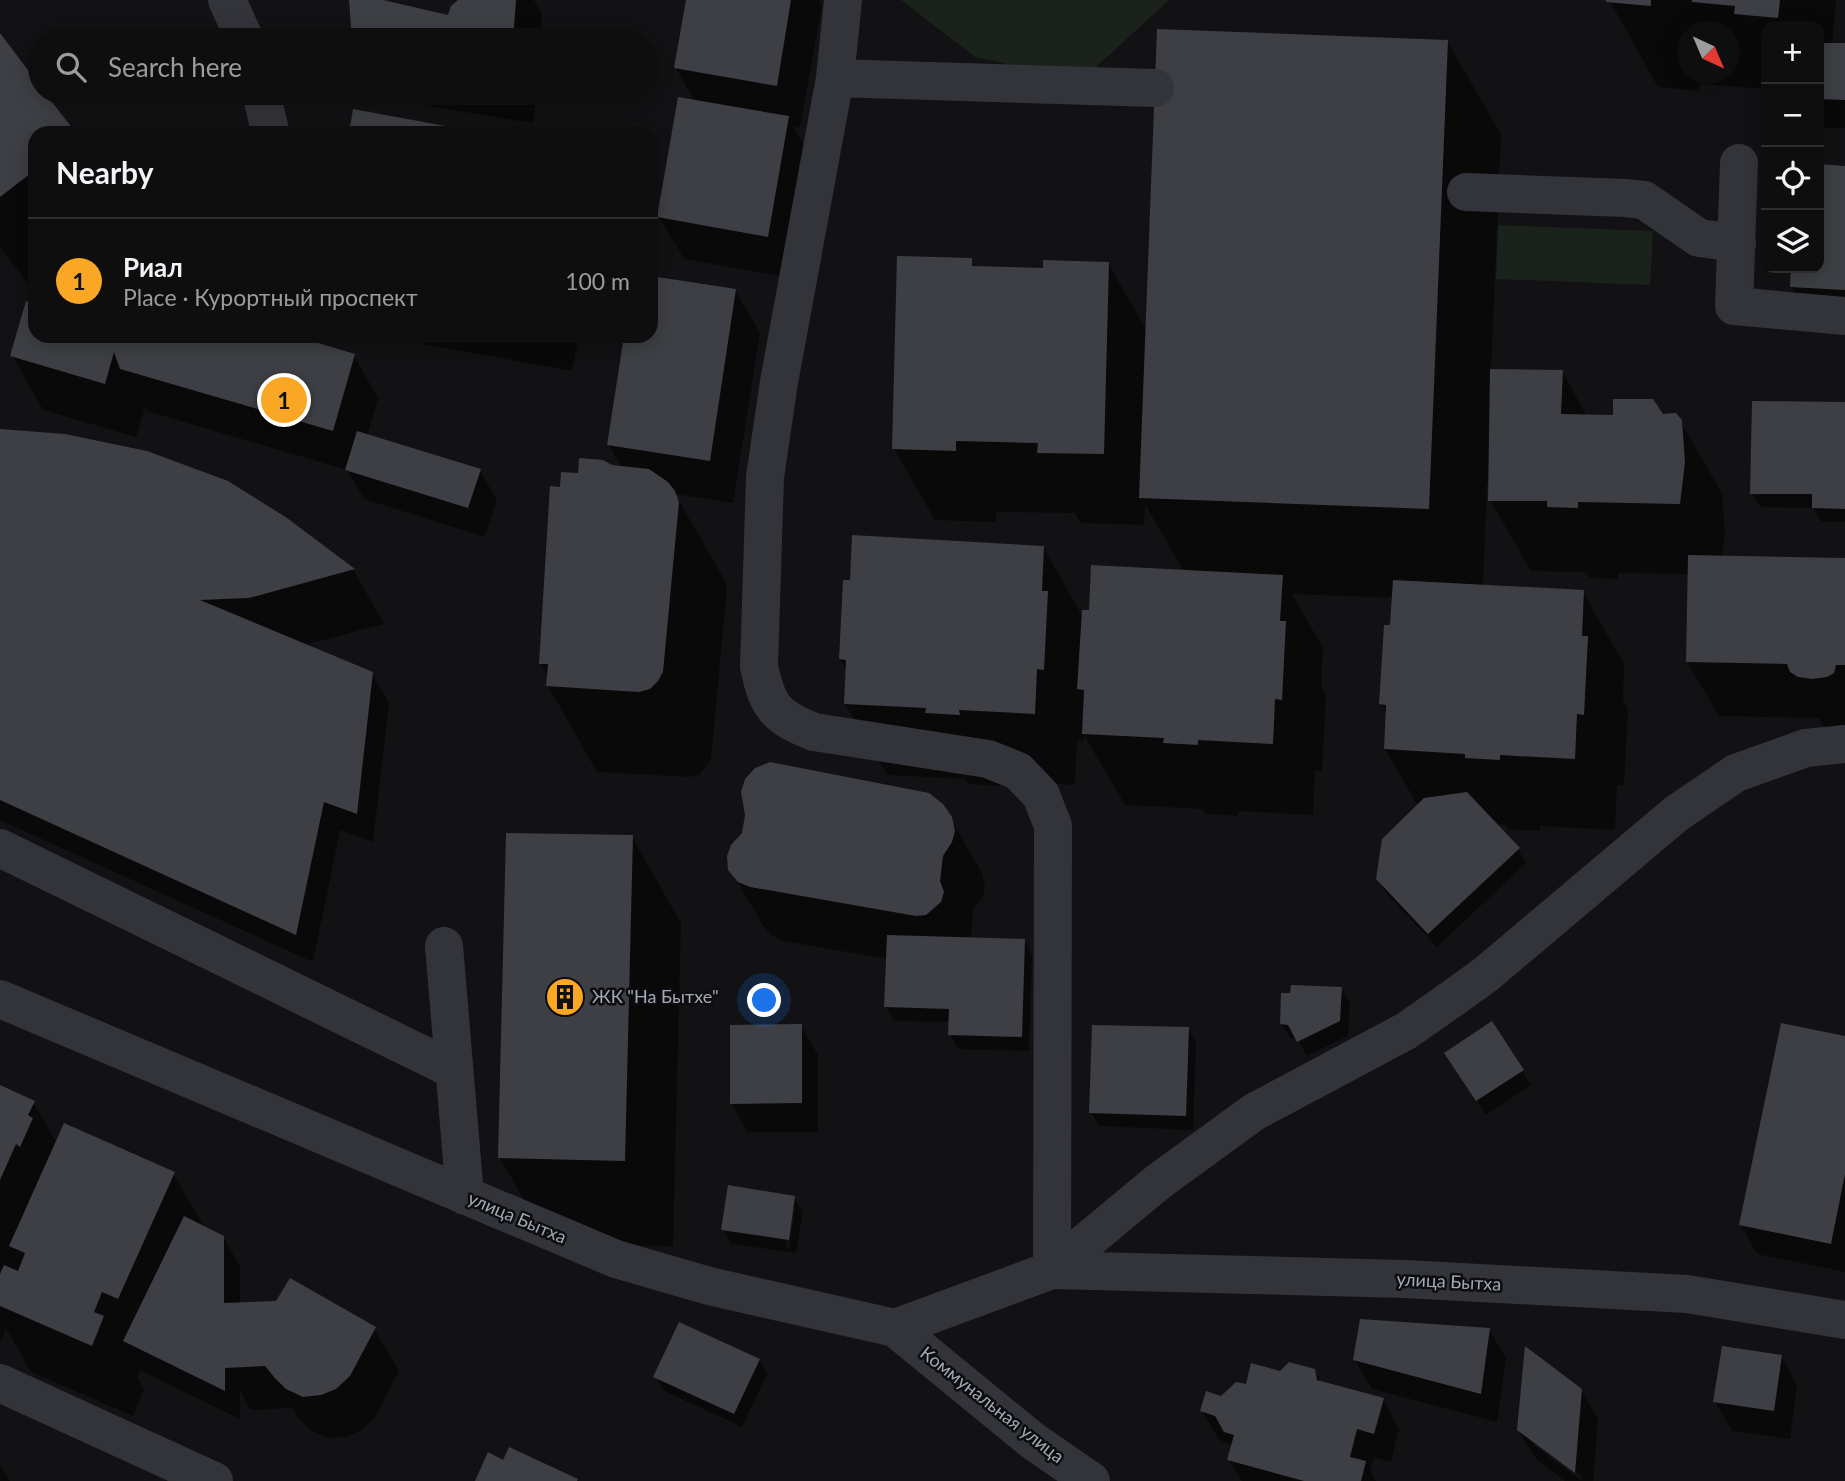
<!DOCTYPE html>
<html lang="en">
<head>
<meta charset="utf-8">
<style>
  body { margin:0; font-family:Lato,sans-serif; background:#171718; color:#f1f3f6 }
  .controls { position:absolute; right:21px; top:21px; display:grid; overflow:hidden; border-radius:14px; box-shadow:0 4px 18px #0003 }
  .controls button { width:63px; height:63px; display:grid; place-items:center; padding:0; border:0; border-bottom:2px solid #2e2e2f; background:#0e0e0f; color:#f1f3f6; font:35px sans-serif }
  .compass { position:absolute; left:1677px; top:21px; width:63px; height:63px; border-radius:50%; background:#0e0e0f; box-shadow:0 4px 18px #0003; rotate:136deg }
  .you { position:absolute; left:765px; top:1001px; width:24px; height:24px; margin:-18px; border:5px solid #fff; border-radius:50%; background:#1a73e8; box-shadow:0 0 0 10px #1a73e833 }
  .badge { display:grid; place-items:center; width:46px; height:46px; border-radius:50%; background:#f9a724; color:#111; font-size:23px; font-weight:700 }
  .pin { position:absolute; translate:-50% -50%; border:4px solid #fff; box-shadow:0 2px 7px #0006 }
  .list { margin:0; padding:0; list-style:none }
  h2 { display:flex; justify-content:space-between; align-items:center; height:91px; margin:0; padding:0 28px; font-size:30px }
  h2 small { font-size:23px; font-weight:400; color:#9b9c9e }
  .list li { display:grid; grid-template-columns:46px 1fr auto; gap:21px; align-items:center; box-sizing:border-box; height:126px; padding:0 28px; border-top:2px solid #2e2e2f }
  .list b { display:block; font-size:26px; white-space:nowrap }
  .list p { margin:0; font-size:23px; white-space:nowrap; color:#9b9c9e }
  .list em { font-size:23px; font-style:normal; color:#9b9c9e }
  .icon { flex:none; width:38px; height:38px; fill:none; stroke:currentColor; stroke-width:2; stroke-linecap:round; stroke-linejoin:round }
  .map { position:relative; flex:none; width:1845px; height:1481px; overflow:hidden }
  .search { position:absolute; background:#0e0e0f; box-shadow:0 4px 18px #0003; left:28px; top:28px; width:630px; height:77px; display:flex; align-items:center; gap:18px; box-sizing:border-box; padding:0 24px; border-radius:38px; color:#9b9c9e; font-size:26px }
  .panel { position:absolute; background:#0e0e0f; box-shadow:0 4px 18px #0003; left:28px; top:126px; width:630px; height:217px; border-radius:21px }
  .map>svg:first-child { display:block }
  .green { fill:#1a221b }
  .shadow { fill:#0007; fill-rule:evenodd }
  .building { fill:#3e3f44 }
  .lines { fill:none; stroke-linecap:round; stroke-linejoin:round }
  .minor { stroke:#333439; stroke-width:38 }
  .labels { text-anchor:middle; stroke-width:5; stroke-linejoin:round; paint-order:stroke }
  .poi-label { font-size:18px; fill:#a3a9b5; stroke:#0d0d0f; text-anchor:start }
  .street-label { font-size:18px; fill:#a3a9b5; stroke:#0d0d0f }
</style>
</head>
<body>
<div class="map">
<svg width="1845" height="1481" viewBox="0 0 1845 1481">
  <rect width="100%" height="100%" fill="#121214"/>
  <path class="green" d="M901,0H1169L1082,80L975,57Z
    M1498,225L1653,231L1650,285L1496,279Z"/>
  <path class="shadow" d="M350,0H375L449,17L461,0H534L542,14L540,40H354Z
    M688,0H819L822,5L800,128L793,126L813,160L791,278L684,259L659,217L695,102L676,68Z
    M1609,0H1836L1832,45H1845V128H1819V26H1766V102L1765,89L1700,84V91L1658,87ZM1688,32H1730V74H1688Z
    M0,36L40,89V93H43L74,133H35V293L0,247Z
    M1447,41L1501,134L1491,371H1562L1587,416L1662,415L1680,421L1722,493L1725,535L1722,558L1845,560V733L1830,730L1823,726L1819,718L1719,716L1687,662L1689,574L1618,573V579L1590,578L1586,572L1531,571L1490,500V485H1487L1483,587L1583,592L1624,664L1623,700L1628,709L1624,785H1617L1615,830L1540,826V831L1508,829L1506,825L1494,824L1518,849L1526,863L1437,947L1387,894L1378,879L1418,806L1385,749L1387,715L1381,704L1392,627L1394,598L1292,594L1323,648L1321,685L1326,695L1322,771L1315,770L1313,815L1238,811V816L1206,814L1203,809L1125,805L1084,735V741L1077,740L1075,785L1000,781V786L968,784L965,779L887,775L845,704L847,670L840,659L1043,547L1083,617L1184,572L1145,504L1144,525L1080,523L1075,513L996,512V522L935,520L894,449L971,260L976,268L1045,270L1108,263L1147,331Z
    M377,93H536L533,123L379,98Z
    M1819,166L1845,167V318L1808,316L1791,286L1793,268H1819Z
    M651,278L735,290L760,333L733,503L675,494L724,579L727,589L711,759L699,775L689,777L597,772L548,686L549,678L540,663L561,489L580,474L612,467L622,468L609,445L626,336H651Z
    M35,306V336H306L318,345L354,356L378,398L367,436L480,471L497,500L485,537L364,499L347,470L147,411L145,408L136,437L43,410L12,355Z
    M378,336H579L572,371Z
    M1845,404V522H1822L1813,508L1760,507L1752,493Z
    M0,430L286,520L354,571L384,624L304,645L372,673L389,703L373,842L340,830L313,962L0,820Z
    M950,818L982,873L985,886L983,897L973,910L971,939L1024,940L1032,955L1029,1051L958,1049L950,1034V1022L894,1021L886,1007L888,959L783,941L771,935L762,924L730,869Z
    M632,837L681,923L673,1246L549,1244L500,1158Z
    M1341,989L1350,1003L1348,1036L1307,1056L1297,1038H1290L1282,1024L1292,995Z
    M1492,1024L1531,1085L1486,1115L1455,1067Z
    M801,1026L818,1055V1132H748L731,1103Z
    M1188,1029L1196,1043L1193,1130L1099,1126L1091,1112Z
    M1845,1037V1272L1757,1254L1741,1225Z
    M0,1087L33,1102L57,1143L173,1174L205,1228L223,1237L240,1266V1304L374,1329L399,1371L374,1419L360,1431L346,1437L328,1438L312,1431L300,1420L292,1408L251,1410L240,1391V1419L140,1370L137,1377L144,1389L133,1416L31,1372L6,1328L0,1342Z
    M794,1198L803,1212L796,1253L731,1244L723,1229ZM792,1208H795L789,1249L786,1248Z
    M1489,1329L1506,1358L1497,1422L1372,1389L1355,1360Z
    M1781,1356L1797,1385L1790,1439L1732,1431L1715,1402Z
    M759,1360L767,1374L742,1427L664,1391L655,1377Z
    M1314,1371L1322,1383L1383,1399L1399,1429L1391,1462L1374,1457L1370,1471L1376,1481H1242L1229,1460L1233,1445L1219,1440L1202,1411L1221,1398L1280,1373Z
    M1581,1390L1598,1419L1593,1481H1565L1536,1459L1518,1430ZM1534,1441L1583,1477L1581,1480L1534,1445Z
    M0,1464L10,1481H0Z"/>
  <path class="building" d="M349,0H383L448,15L451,6L458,0H516L513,40H352Z
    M686,0H791L777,86L674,68Z
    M1606,0H1651V6L1606,2Z
    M1692,0H1780L1778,18L1734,14L1735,6L1692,2Z
    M1157,29L1448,40L1429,509L1139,498Z
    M0,33L40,86V93H45L76,133H35V170L0,197Z
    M1764,42H1766V99H1763Z
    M1819,43H1845V100L1819,99Z
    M678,97L789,116L768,237L657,217Z
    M353,109L478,132V133H349Z
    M1819,164L1845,166V290L1790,287L1791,268H1819Z
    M897,256L972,258V266L1043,268V260L1109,262L1104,454L1037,453L1038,443L956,441V451L892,449Z
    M651,276L736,289L710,461L607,445L624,336H651Z
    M26,301L35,304V336H309L318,343L355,354L333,431L120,369L114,352L105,384L10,356Z
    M1490,369L1563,370L1561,414L1613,415V399H1653L1663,414L1676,413L1682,420L1685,462L1680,504L1578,502V508L1547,507V501H1488Z
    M1752,401L1845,402V509L1812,508V494H1750Z
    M0,429L65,434L147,451L228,481L287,518L355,569L249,598L200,600L373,672L357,814L324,802L296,935L0,800Z
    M357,431L481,469L468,508L345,470Z
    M579,458L603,460L612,465L649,469L668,482L675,491L679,502L663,672L658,681L650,689L639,692L546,686L548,664H539L550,486L560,487L561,472L578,473Z
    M852,535L1044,546L1042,591H1048L1044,670L1037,669L1035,714L959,710L960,715L925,713L926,708L844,704L846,660L839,659L843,580H850Z
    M1688,555L1845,558V665H1836L1834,673L1827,677L1812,679L1798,677L1790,672L1787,664L1686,662Z
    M1091,565L1283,575L1280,621H1286L1282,700L1275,699L1273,744L1198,740V745L1163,743L1164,738L1082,734L1084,690L1077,689L1082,610H1089Z
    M1393,580L1584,590L1582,636H1588L1584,715L1577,714L1575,759L1500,755V760L1465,758V754L1384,749L1386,705L1379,704L1384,625H1390Z
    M770,762L929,793L943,804L952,817L955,831L952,842L943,856L940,881L944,892L941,902L926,915L916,916L750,887L738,882L728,870L727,856L731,845L742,833L745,815L741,792L745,779L755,768Z
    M1467,792L1520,848L1428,934L1376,879L1382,839L1424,798Z
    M506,833L633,835L625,1161L498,1158Z
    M887,935L1025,939L1022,1037L948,1035L949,1009L884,1007Z
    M1291,985L1342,987L1340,1021L1297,1042L1288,1025L1280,1024L1281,993H1290Z
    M1492,1021L1524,1070L1476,1101L1444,1053Z
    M1781,1023L1845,1036V1174L1831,1244L1739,1225Z
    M802,1024V1103L730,1104V1025Z
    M1092,1025L1189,1027L1186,1116L1089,1113Z
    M0,1085L35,1101L28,1115L33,1118L20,1147L16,1144L0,1180Z
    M64,1123L175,1172L118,1299L102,1292L94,1312L104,1316L92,1346L0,1306V1274L4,1265L18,1271L25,1253L9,1246Z
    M728,1185L795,1196L789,1240L721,1230Z
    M184,1216L224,1236V1303L276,1301L290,1278L376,1327L350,1376L336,1389L321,1395L303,1397L286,1389L274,1377L265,1366L225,1368V1391L123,1341Z
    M1360,1319L1490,1328L1481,1394L1353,1360Z
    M679,1322L760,1359L734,1414L653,1377Z
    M1525,1346L1582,1389L1575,1473L1517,1430Z
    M1722,1346L1782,1355L1774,1411L1713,1402Z
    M1289,1362L1315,1369L1317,1380L1384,1398L1374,1434L1357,1429L1350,1457L1366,1461L1361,1481H1304L1227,1460L1234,1435L1224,1432L1215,1416L1200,1411L1206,1391L1221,1396L1236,1382L1246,1384L1251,1363L1280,1371Z
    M509,1447L578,1479L577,1481H475L488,1452L503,1460Z"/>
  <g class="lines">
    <path class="minor" d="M227,0L245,40
      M843,0L835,78L779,382L765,477L759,666C767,707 776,717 814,732L988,759L1018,771L1041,795L1053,826L1052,1270
      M835,78L1155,88
      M261,93L269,126
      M1739,163L1734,306L1845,316
      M1466,192L1626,198L1644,200L1699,238L1737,243
      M0,848L454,1070
      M444,946L465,1196
      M0,999L616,1259L709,1286L895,1328L1052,1270L1405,1279L1687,1294L1845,1320
      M1052,1270L1158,1182L1254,1112L1406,1031L1446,1003L1485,975L1677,813L1736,773L1806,748L1845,744
      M895,1328L1033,1441L1091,1481
      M0,1383L214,1481"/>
  </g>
  <defs>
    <symbol id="building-disc" viewBox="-11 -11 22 22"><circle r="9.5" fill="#f9a724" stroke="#0d0d0f"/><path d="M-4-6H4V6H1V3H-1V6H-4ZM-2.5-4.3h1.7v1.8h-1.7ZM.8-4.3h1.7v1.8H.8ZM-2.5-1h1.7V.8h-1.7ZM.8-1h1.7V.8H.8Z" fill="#111"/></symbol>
  </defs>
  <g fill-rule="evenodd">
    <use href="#building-disc" x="543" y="975" width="44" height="44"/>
  </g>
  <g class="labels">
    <g class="poi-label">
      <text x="592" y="1003">ЖК "На Бытхе"</text>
    </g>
    <g class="street-label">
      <text transform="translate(517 1218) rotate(23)" y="6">улица Бытха</text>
      <text transform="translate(1449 1282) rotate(3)" y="6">улица Бытха</text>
      <text transform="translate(992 1405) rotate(38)" y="6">Коммунальная улица</text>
    </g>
  </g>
</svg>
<div class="controls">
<button>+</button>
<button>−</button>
<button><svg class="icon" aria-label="locate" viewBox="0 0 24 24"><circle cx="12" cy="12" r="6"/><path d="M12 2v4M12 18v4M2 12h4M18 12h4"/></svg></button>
<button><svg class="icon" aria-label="layers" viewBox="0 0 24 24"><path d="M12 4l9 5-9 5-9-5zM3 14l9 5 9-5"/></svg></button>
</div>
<svg class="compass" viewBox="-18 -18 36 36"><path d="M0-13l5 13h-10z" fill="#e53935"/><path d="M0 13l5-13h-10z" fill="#9b9c9e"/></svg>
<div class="you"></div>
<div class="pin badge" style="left:284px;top:400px">1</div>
<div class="search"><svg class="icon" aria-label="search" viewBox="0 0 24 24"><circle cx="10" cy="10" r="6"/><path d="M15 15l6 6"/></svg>Search here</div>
<section class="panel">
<h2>Nearby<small></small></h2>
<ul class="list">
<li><span class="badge">1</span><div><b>Риал</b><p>Place · Курортный проспект</p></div><em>100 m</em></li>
</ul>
</section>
</div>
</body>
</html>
